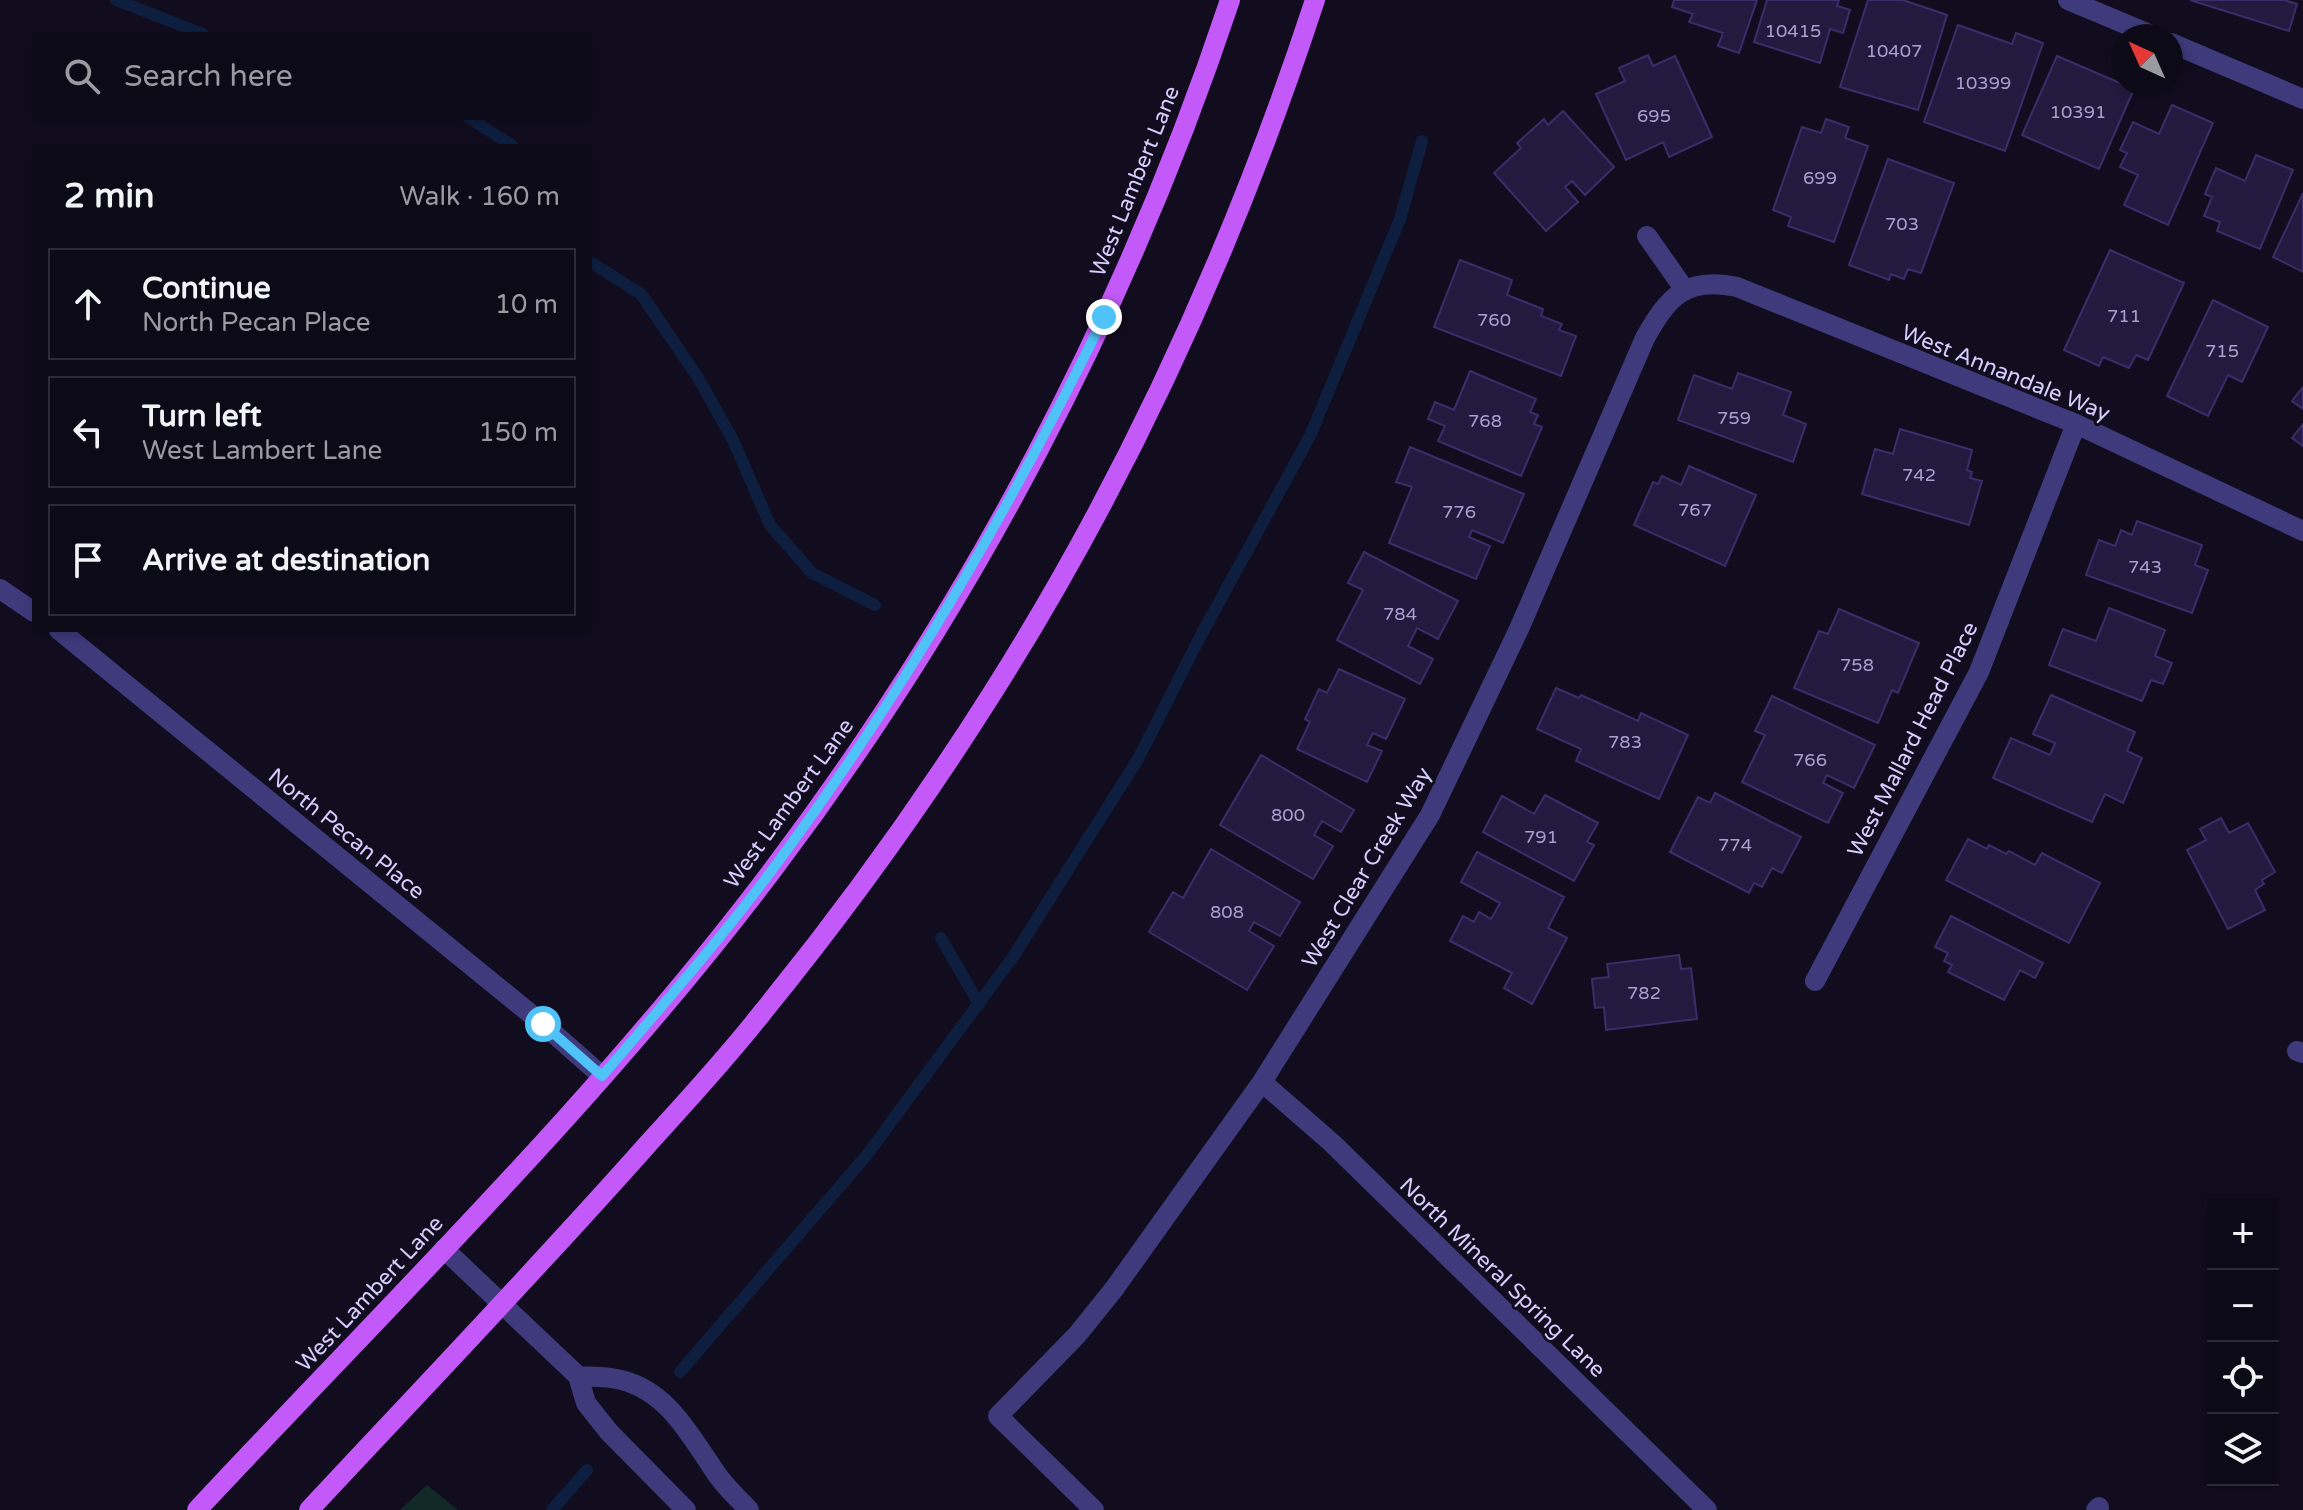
<!DOCTYPE html>
<html lang="en">
<head>
<meta charset="utf-8">
<style>
  body { margin:0; font-family:"Varela Round",sans-serif; background:#1b1824; color:#f1f3f6 }
  .controls { position:absolute; right:24px; bottom:24px; display:grid; overflow:hidden; border-radius:0px; box-shadow:0 4px 12px #0003 }
  .controls button { width:72px; height:72px; display:grid; place-items:center; padding:0; border:0; border-bottom:2px solid #2d2b36; background:#0d0a17; color:#f1f3f6; font:40px sans-serif }
  .compass { position:absolute; left:2111px; top:24px; width:72px; height:72px; border-radius:50%; background:#0d0a17; box-shadow:0 4px 12px #0003; rotate:315deg }
  .stop { position:absolute; width:24px; height:24px; margin:-18px; border:6px solid #4fc3f7; border-radius:50%; background:#fff }
  .stop.end { background:#4fc3f7; border-color:#fff; box-shadow:0 2px 8px #0008 }
  .list { margin:0; padding:0; list-style:none }
  h2 { display:flex; justify-content:space-between; align-items:center; height:104px; margin:0; padding:0 32px; font-size:34px }
  h2 small { font-size:26px; font-weight:400; color:#9a9aa1 }
  .list li { display:grid; grid-template-columns:52px 1fr auto; gap:24px; align-items:center; box-sizing:border-box; height:112px; margin:0 16px 16px; padding:0 16px; border:2px solid #2d2b36; border-radius:0px }
  .list b { display:block; font-size:30px; white-space:nowrap }
  .list p { margin:0; font-size:26px; white-space:nowrap; color:#9a9aa1 }
  .list em { font-size:26px; font-style:normal; color:#9a9aa1 }
  .icon { flex:none; width:44px; height:44px; fill:none; stroke:currentColor; stroke-width:2; stroke-linecap:round; stroke-linejoin:round }
  .map { position:relative; flex:none; width:2303px; height:1510px; overflow:hidden }
  .search { position:absolute; background:#0d0a17; box-shadow:0 4px 12px #0003; left:32px; top:32px; width:560px; height:88px; display:flex; align-items:center; gap:20px; box-sizing:border-box; padding:0 28px; border-radius:0px; color:#9a9aa1; font-size:30px }
  .panel { position:absolute; background:#0d0a17; box-shadow:0 4px 12px #0003; left:32px; top:144px; width:560px; height:488px; border-radius:0px }
  .map>svg:first-child { display:block }
  .green { fill:#112929 }
  .lines { fill:none; stroke-linecap:round; stroke-linejoin:round }
  .stream { stroke:#0d1e3f; stroke-width:12 }
  .building { fill:#231a3f; stroke:#3b2d6a; stroke-width:2 }
  .minor { stroke:#3f3a7c; stroke-width:20 }
  .major { stroke:#c259f8; stroke-width:20 }
  .route { stroke:#4fc3f7; stroke-width:10 }
  .labels { text-anchor:middle; stroke-width:6; stroke-linejoin:round; paint-order:stroke }
  .number-label { font-size:18px; fill:#a8a0ce }
  .street-label { font-size:22px; fill:#d4cdfd; stroke:#110d1f }
</style>
</head>
<body>
<div class="map">
<svg width="2303" height="1510" viewBox="0 0 2303 1510">
  <rect width="100%" height="100%" fill="#110d1f"/>
  <path class="green" d="M427,1485L458,1510H400Z"/>
  <g class="lines">
    <path class="stream" d="M116,0L203,34
      M469,118L513,146
      M590,262L641,294L697,376L733,440L770,525L812,573L875,605
      M941,938L979,1004
      M680,1372L866,1156L1013,957L1138,759L1200,637L1310,436L1400,219L1422,141
      M552,1510L587,1470"/>
  </g>
  <path class="building" d="M1674,0H1757L1739,53L1718,46L1723,33L1689,22L1693,14L1672,7Z
    M1767,0H1839L1837,6L1850,10L1843,33L1830,29L1820,63L1754,42Z
    M1868,0H1903L1947,15L1918,110L1840,87Z
    M2190,0H2284L2297,4L2289,31Z
    M1958,25L2012,44L2016,33L2043,43L2005,151L1924,122Z
    M1648,55L1653,66L1675,56L1712,137L1669,157L1663,142L1626,160L1596,94L1625,81L1619,68Z
    M2057,56L2134,89L2099,169L2022,135Z
    M2172,105L2213,123L2168,225L2124,205L2138,175L2120,167L2127,153L2120,150L2133,122L2159,134Z
    M1563,111L1614,167L1585,195L1572,181L1565,187L1578,202L1546,231L1494,173L1521,148L1517,143L1544,119L1548,125Z
    M1826,119L1849,127L1845,138L1868,146L1834,242L1788,226L1791,217L1773,210L1802,127L1821,133Z
    M2256,155L2293,170L2260,249L2217,231L2220,222L2204,216L2212,197L2205,194L2216,168L2245,181Z
    M1888,159L1954,183L1921,273L1908,269L1904,279L1891,274L1889,280L1849,265Z
    M2303,193V272L2273,257Z
    M2110,250L2184,283L2148,360L2136,355L2129,368L2103,357L2099,366L2064,350Z
    M1460,260L1512,280L1507,295L1543,309L1541,316L1562,324L1559,330L1576,336L1561,376L1434,327Z
    M2213,300L2268,327L2242,382L2228,375L2208,416L2167,396Z
    M1470,371L1536,399L1530,412L1538,415L1534,424L1542,427L1521,476L1438,441L1445,426L1428,419L1435,402L1454,410Z
    M1738,373L1791,392L1783,415L1806,424L1793,462L1678,420L1694,375L1732,389Z
    M2303,387V409L2292,401Z
    M2303,424V446L2292,438Z
    M1900,429L1972,450L1967,470L1972,472L1970,478L1982,481L1969,525L1862,494L1875,449L1893,454Z
    M1410,447L1524,494L1503,543L1472,530L1469,537L1490,546L1476,579L1389,543L1412,487L1396,482Z
    M1689,466L1756,495L1725,566L1634,525L1653,482L1658,484L1662,476L1681,485Z
    M2137,521L2202,545L2195,565L2208,570L2192,613L2086,575L2099,540L2115,546L2121,530L2132,535Z
    M1364,552L1458,601L1438,639L1417,628L1408,646L1433,659L1420,684L1337,640L1363,590L1348,583Z
    M2109,608L2165,630L2155,656L2172,663L2163,684L2151,680L2142,701L2049,665L2063,629L2096,641Z
    M1839,609L1919,643L1898,693L1892,690L1878,723L1794,688L1819,631L1828,634Z
    M1339,669L1405,699L1386,739L1373,733L1367,745L1382,751L1367,782L1297,749L1310,722L1305,719L1319,689L1327,693Z
    M1556,688L1579,698L1581,695L1638,721L1641,713L1688,735L1659,799L1576,761L1581,749L1537,729Z
    M2051,695L2135,732L2127,751L2142,758L2123,803L2105,794L2092,822L1993,778L2011,738L2050,755L2055,743L2033,734Z
    M1772,696L1875,745L1854,788L1827,775L1823,783L1843,793L1828,823L1742,782L1765,735L1755,731Z
    M1261,755L1354,810L1341,832L1322,821L1314,835L1333,846L1313,879L1220,825Z
    M1715,793L1801,837L1782,873L1772,868L1762,887L1754,883L1749,893L1670,852L1698,797L1710,803Z
    M1545,795L1598,823L1587,842L1594,845L1574,881L1483,832L1502,796L1534,814Z
    M2221,818L2229,833L2248,823L2275,872L2262,880L2264,884L2255,890L2265,910L2228,929L2187,850L2206,840L2200,829Z
    M1968,839L1987,849L1989,845L2006,854L2009,851L2035,865L2042,853L2100,883L2069,943L1946,880Z
    M1211,849L1300,902L1280,936L1254,922L1249,931L1274,946L1247,990L1149,932L1173,892L1183,898Z
    M1477,852L1564,897L1548,928L1567,938L1532,1004L1504,988L1512,973L1450,941L1463,916L1474,922L1479,912L1491,919L1500,903L1461,882Z
    M1951,916L2043,963L2035,978L2020,970L2004,1000L1948,972L1952,965L1944,961L1948,953L1935,947Z
    M1679,955L1681,969L1691,968L1697,1019L1606,1030L1604,1007L1595,1008L1592,979L1609,977L1607,964Z"/>
  <g class="lines">
    <path class="minor" d="M2068,0L2154,36
      M2171,43L2303,99
      M1647,236L1685,290
      M0,589L34,612
      M59,630L543,1024L602,1076
      M1815,981L1979,672L2076,424
      M2297,1051L2303,1053
      M1262,1082L1332,1143L1707,1510
      M444,1249L578,1376L586,1403L609,1432L686,1510
      M578,1376C591,1377 607,1376 621,1380C668,1391 691,1437 716,1473C725,1487 738,1498 749,1510
      M1094,1510L998,1416L1077,1335L1114,1289L1262,1082L1430,815L1519,629L1645,338C1668,297 1686,276 1737,287L2076,424L2303,531
      M2096,1510L2099,1507"/>
    <path class="major" d="M197,1510C393,1300 601,1098 774,868C971,607 1127,310 1230,0
      M309,1510C422,1389 537,1269 647,1145C686,1102 726,1059 762,1013C845,911 923,803 993,692C1129,477 1236,241 1315,0"/>
  </g>
  <g class="lines">
    <path class="route" d="M543,1024L602,1076C661,1007 721,939 775,866C903,694 1010,509 1104,317"/>
  </g>
  <g class="labels">
    <g class="number-label">
      <text x="1793" y="37">10415</text>
      <text x="1894" y="57">10407</text>
      <text x="1983" y="89">10399</text>
      <text x="2078" y="118">10391</text>
      <text x="1654" y="122">695</text>
      <text x="1820" y="184">699</text>
      <text x="1902" y="230">703</text>
      <text x="2124" y="322">711</text>
      <text x="1494" y="326">760</text>
      <text x="2222" y="357">715</text>
      <text x="1734" y="424">759</text>
      <text x="1485" y="427">768</text>
      <text x="1919" y="481">742</text>
      <text x="1695" y="516">767</text>
      <text x="1459" y="518">776</text>
      <text x="2145" y="573">743</text>
      <text x="1400" y="620">784</text>
      <text x="1857" y="671">758</text>
      <text x="1625" y="748">783</text>
      <text x="1810" y="766">766</text>
      <text x="1288" y="821">800</text>
      <text x="1541" y="843">791</text>
      <text x="1735" y="851">774</text>
      <text x="1227" y="918">808</text>
      <text x="1644" y="999">782</text>
    </g>
    <g class="street-label">
      <text transform="translate(1134 181) rotate(-68)" y="8">West Lambert Lane</text>
      <text transform="translate(2006 372) rotate(22)" y="8">West Annandale Way</text>
      <text transform="translate(1912 739) rotate(-63)" y="8">West Mallard Head Place</text>
      <text transform="translate(788 803) rotate(-54)" y="8">West Lambert Lane</text>
      <text transform="translate(347 833) rotate(39)" y="8">North Pecan Place</text>
      <text transform="translate(1366 867) rotate(-59)" y="8">West Clear Creek Way</text>
      <text transform="translate(1503 1277) rotate(44)" y="8">North Mineral Spring Lane</text>
      <text transform="translate(369 1293) rotate(-47)" y="8">West Lambert Lane</text>
    </g>
  </g>
</svg>
<div class="controls">
<button>+</button>
<button>−</button>
<button><svg class="icon" aria-label="locate" viewBox="0 0 24 24"><circle cx="12" cy="12" r="6"/><path d="M12 2v4M12 18v4M2 12h4M18 12h4"/></svg></button>
<button><svg class="icon" aria-label="layers" viewBox="0 0 24 24"><path d="M12 4l9 5-9 5-9-5zM3 14l9 5 9-5"/></svg></button>
</div>
<svg class="compass" viewBox="-18 -18 36 36"><path d="M0-13l5 13h-10z" fill="#e53935"/><path d="M0 13l5-13h-10z" fill="#9a9aa1"/></svg>
<div class="stop" style="left:543px;top:1024px"></div>
<div class="stop end" style="left:1104px;top:317px"></div>
<div class="search"><svg class="icon" aria-label="search" viewBox="0 0 24 24"><circle cx="10" cy="10" r="6"/><path d="M15 15l6 6"/></svg>Search here</div>
<section class="panel">
<h2>2 min<small>Walk · 160 m</small></h2>
<ul class="list">
<li><svg class="icon" aria-label="ahead" viewBox="0 0 24 24"><path d="M12 20V5M6 11l6-6 6 6"/></svg><div><b>Continue</b><p>North Pecan Place</p></div><em>10 m</em></li>
<li><svg class="icon" aria-label="left" viewBox="0 0 24 24"><path d="M17 20v-9H6M10 6l-5 5 5 5"/></svg><div><b>Turn left</b><p>West Lambert Lane</p></div><em>150 m</em></li>
<li><svg class="icon" aria-label="arrive" viewBox="0 0 24 24"><path d="M6 21V4h12l-3 4 3 4H6"/></svg><div><b>Arrive at destination</b></div></li>
</ul>
</section>
</div>
</body>
</html>
